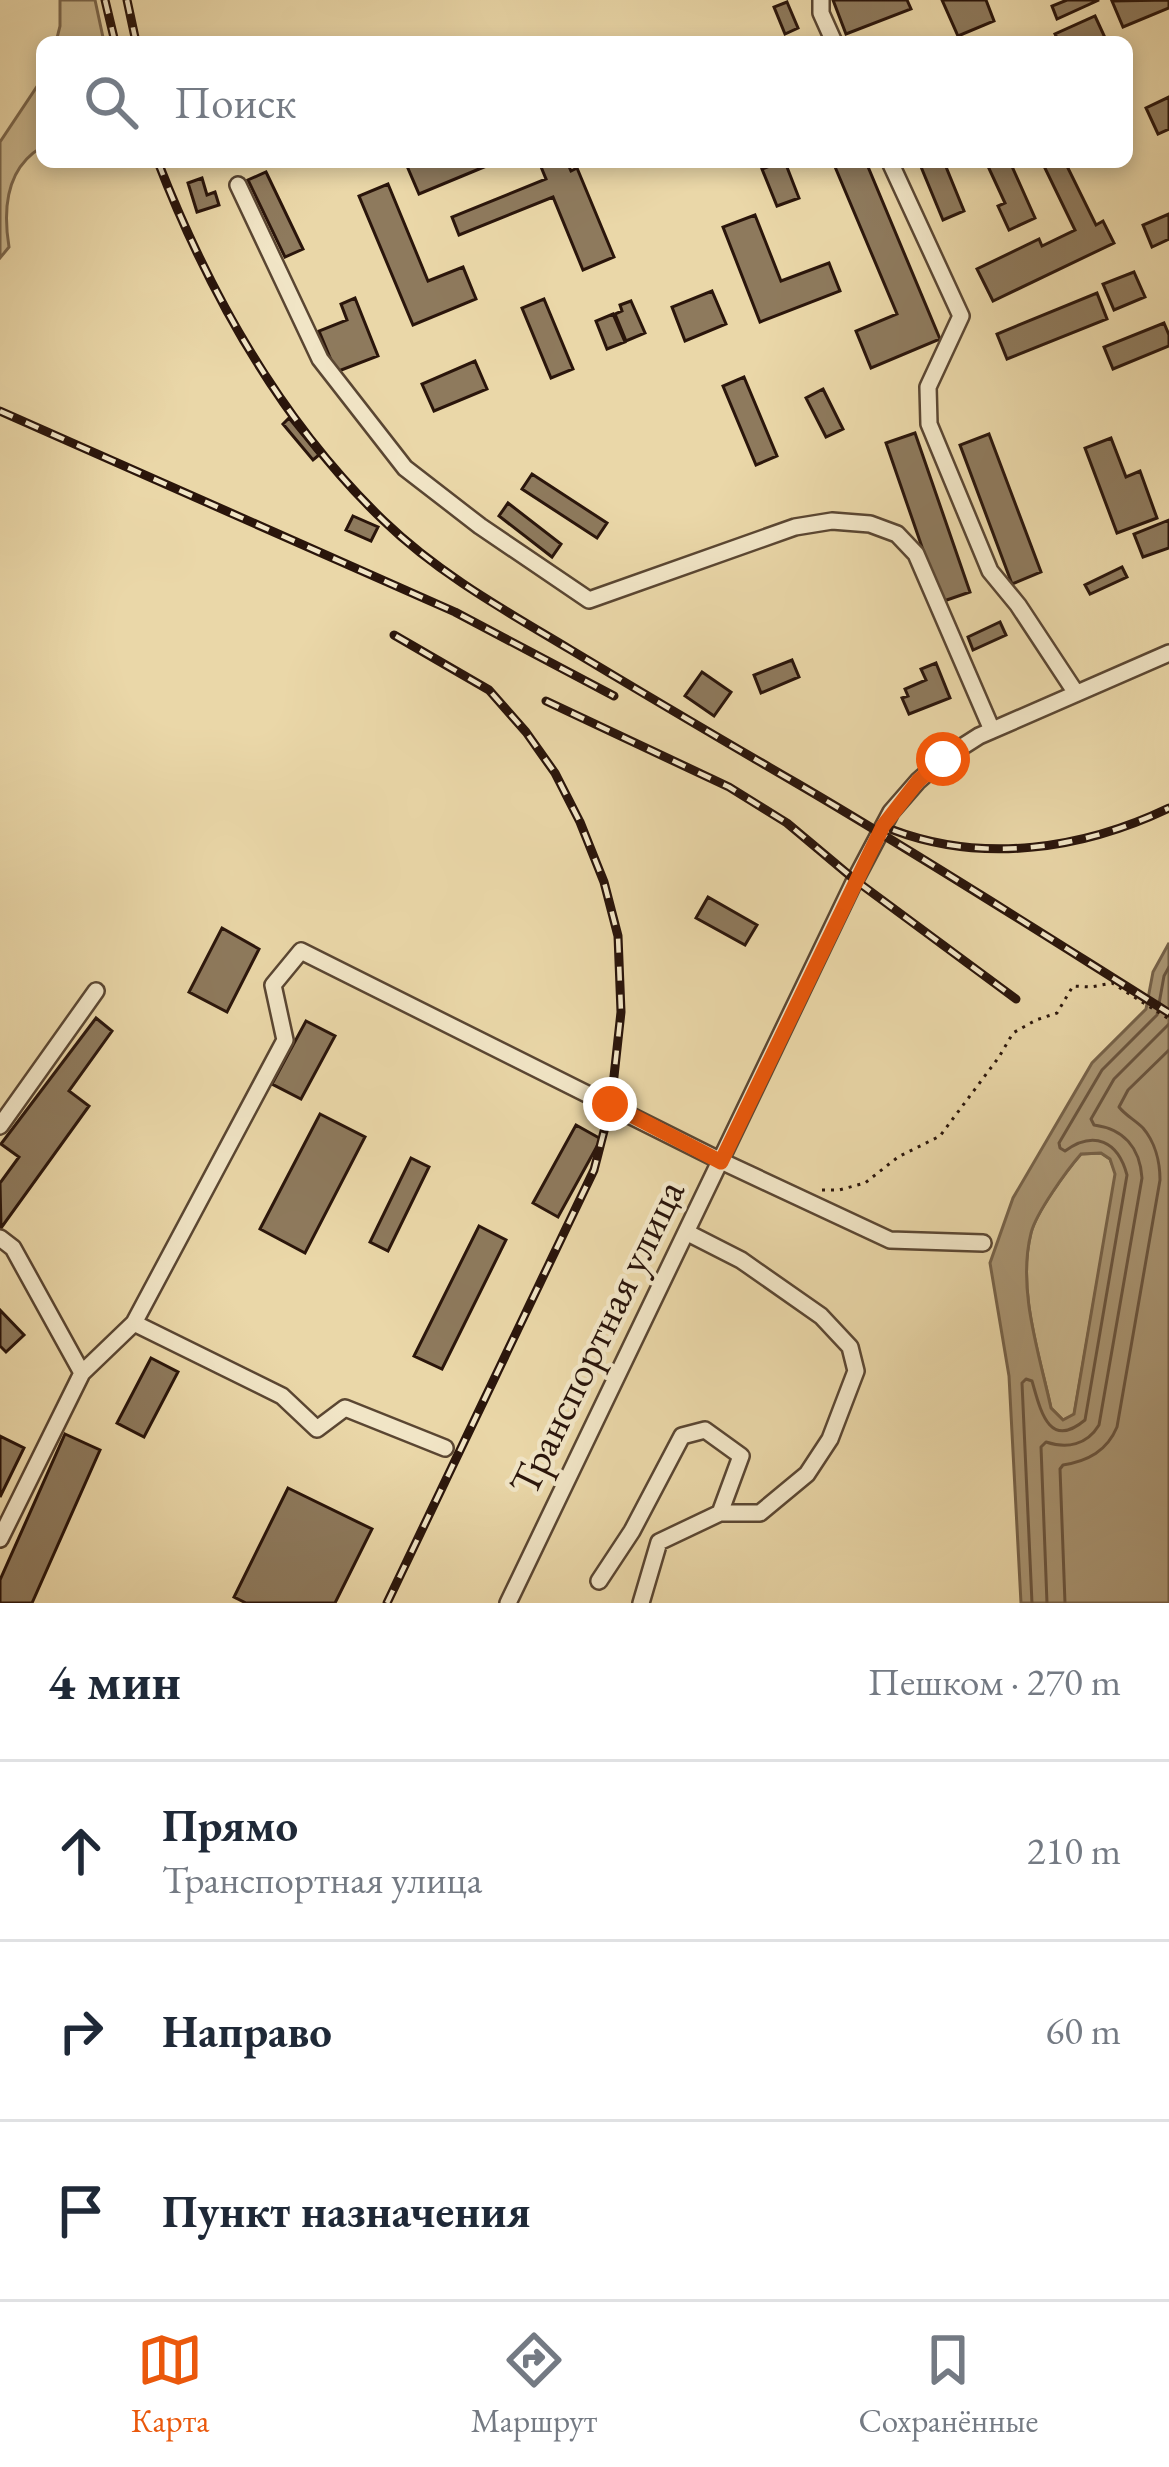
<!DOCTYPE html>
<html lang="ru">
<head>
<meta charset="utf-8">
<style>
  body { margin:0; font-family:"EB Garamond",serif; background:#f2f2f3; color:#1f2937 }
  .stop { position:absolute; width:36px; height:36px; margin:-27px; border:9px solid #ea580c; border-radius:50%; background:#fff }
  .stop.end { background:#ea580c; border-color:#fff; box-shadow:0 3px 12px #0008 }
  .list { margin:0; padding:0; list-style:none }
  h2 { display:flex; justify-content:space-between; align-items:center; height:156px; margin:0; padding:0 48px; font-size:51px }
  h2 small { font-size:39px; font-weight:400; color:#747a83 }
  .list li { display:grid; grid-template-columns:78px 1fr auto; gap:36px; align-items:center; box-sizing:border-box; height:180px; padding:0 48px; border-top:3px solid #e0e1e3 }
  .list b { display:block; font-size:45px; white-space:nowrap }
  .list p { margin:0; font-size:39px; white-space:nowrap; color:#747a83 }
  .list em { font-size:39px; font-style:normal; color:#747a83 }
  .icon { flex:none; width:66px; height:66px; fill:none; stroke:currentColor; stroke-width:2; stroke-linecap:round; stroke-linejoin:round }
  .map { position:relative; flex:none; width:1169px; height:1603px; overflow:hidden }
  .search { position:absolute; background:#fff; box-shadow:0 6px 18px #0003; left:36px; right:36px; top:36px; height:132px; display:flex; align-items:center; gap:30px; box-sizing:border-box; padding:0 42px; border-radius:18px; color:#747a83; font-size:45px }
  .sheet { height:696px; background:#fff }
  nav { display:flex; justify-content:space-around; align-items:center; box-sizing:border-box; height:168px; border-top:3px solid #e0e1e3; background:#fff; font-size:33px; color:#747a83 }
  nav a { display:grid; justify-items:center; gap:6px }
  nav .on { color:#ea580c }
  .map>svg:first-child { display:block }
  .green { fill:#c9b68d; stroke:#7a664c; stroke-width:3 }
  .water { fill:#a99573; stroke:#766249; stroke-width:3; fill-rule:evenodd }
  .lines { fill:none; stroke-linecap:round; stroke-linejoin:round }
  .shore { stroke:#6a553f; stroke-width:3 }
  .building { fill:#8e7a5d; stroke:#2a150b; stroke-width:3 }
  .minor-casing { stroke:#5a4632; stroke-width:20 }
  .path { stroke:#2a150b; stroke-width:3; stroke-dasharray:3 6; stroke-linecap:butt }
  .minor { stroke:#f1e5c6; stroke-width:15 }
  .rail-casing { stroke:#2a150b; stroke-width:9 }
  .rail { stroke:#f1e5c6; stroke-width:4.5; stroke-dasharray:14; stroke-linecap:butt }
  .route { stroke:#ea580c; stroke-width:15 }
  .labels { text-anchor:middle; stroke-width:9; stroke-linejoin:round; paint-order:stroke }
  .street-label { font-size:42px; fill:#2a150b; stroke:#f1e5c6 }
</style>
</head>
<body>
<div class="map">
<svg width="1169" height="1603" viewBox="0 0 1169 1603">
  <rect width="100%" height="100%" fill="#ead7a8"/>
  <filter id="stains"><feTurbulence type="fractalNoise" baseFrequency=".00167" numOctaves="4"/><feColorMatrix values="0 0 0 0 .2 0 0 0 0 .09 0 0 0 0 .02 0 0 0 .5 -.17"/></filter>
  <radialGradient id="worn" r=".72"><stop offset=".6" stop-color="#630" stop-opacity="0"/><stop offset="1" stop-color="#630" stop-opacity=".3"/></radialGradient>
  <path class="green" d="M60,0H95L104,42H56L60,26Z
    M42,79V147C6,168 3,210 9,247L0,258V142Z
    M1101,1153L1110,1159L1116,1174L1074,1415L1063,1420L1051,1408C1039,1353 1017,1289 1031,1233C1036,1212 1067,1170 1081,1154Z"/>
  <path class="water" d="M1169,943V1603H1021L1009,1376L990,1263L1013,1198L1092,1063L1146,1009L1153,972ZM1101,1153L1110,1159L1115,1174L1074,1414L1063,1420L1051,1408C1039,1353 1017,1289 1031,1233C1036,1213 1067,1170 1081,1154Z"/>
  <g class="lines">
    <path class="shore" d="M1032,1603L1022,1383L1026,1379L1032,1381C1040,1408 1048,1451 1085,1420L1127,1175C1118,1141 1094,1130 1065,1151L1060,1148L1059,1143L1102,1070L1157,1015L1164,976L1169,967
      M1047,1603L1041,1447L1046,1442C1067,1449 1087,1445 1099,1425L1142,1178C1140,1148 1124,1129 1094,1125L1091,1119L1114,1079L1169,1024
      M1065,1603L1060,1469L1063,1465C1088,1461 1107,1451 1117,1427L1160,1180C1160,1162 1155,1142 1143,1128C1135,1120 1125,1115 1119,1107L1128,1090L1169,1050"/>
  </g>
  <path class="building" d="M833,0H907L911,9L846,34Z
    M942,0H986L994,21L958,36Z
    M1067,0H1099L1057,19L1052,6Z
    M1169,0V8L1123,27L1112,1Z
    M787,2L798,28L785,34L774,7Z
    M1095,16L1107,42H1059L1055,34Z
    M1169,97V129L1158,134L1146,108Z
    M416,162H496L419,194L407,166Z
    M539,162H567L571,171L577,168L614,257L583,270L553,197L459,235L452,217L546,179Z
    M780,162H785L799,198L777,206L762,169Z
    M833,162H866L940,339L871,368L856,331L897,314Z
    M919,162H944L964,211L943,220Z
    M986,162H1010L1035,218L1009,230L998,206L1005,203Z
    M1042,162H1065L1096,225L1103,221L1114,243L993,301L977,269L1039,239L1042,246L1075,230Z
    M266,172L303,249L285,257L248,180Z
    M202,178L207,195L215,192L219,205L197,212L188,183Z
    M388,184L428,281L463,267L476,299L413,325L359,196Z
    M1169,214V239L1152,247L1143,225Z
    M755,215L781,281L829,263L840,291L760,322L723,227Z
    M1134,272L1145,297L1114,310L1103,284Z
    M712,291L726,324L685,341L672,307Z
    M1097,293L1107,319L1007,359L997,334Z
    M355,298L378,356L336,372L319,331L347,320L341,304Z
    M544,299L573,369L551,378L522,308Z
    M631,301L645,333L626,341L615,314L622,311L620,305Z
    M613,314L625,342L607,349L596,321Z
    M1164,323L1169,335V346L1113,369L1104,347Z
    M475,361L487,389L434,411L422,384Z
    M744,377L777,456L756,465L723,386Z
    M823,389L843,429L826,437L806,398Z
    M289,418L319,455L313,460L283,424Z
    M915,433L970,592L941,602L886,443Z
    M989,434L1041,572L1012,584L960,445Z
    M1111,438L1126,477L1140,471L1157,518L1117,533L1085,448Z
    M532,474L607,523L597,538L522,489Z
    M508,503L561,544L552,557L499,516Z
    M353,516L378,527L371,541L346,530Z
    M1169,520V548L1143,557L1134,534Z
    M1122,567L1127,577L1090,594L1085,585Z
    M1000,622L1006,635L973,650L968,637Z
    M792,660L799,677L761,693L754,675Z
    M936,663L950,698L909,714L902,698L908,696L905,689L926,680L921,669Z
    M702,672L731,692L714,716L685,696Z
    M708,897L757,925L745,945L696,918Z
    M222,928L259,949L227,1012L189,992Z
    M96,1018L112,1031L69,1091L89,1106L1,1228L0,1183L19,1157L1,1144Z
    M306,1021L335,1036L301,1099L272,1084Z
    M320,1114L365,1137L305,1253L260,1229Z
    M576,1125L601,1139L558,1217L533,1203Z
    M411,1158L429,1167L388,1251L370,1242Z
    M479,1226L506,1240L442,1369L414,1356Z
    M0,1310L24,1335L6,1352L0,1346Z
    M151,1358L178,1372L144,1437L117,1423Z
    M65,1434L100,1450L32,1603H0V1580Z
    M0,1436L24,1448L0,1497Z
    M288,1488L372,1529L335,1603H246L234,1597Z"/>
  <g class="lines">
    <defs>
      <path id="minor" d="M821,0V13L834,42
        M890,162L961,316L928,387L929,424L990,571L1018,605L1076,693
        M238,185L320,359L405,468L480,526L589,600L795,527L832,521L870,524L897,534L916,554L992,730
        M0,1126L96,991
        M0,1238L13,1248L82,1373
        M134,1323L282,1396L317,1429L345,1408L445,1448
        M0,1539L82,1373L134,1323L285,1040L273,985L301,951L721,1161L890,1240L983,1243
        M599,1581L632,1531L682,1436L705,1430L741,1456L720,1513
        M508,1603L855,880L891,812L918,781L943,759L979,736L1169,653
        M641,1603L659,1542L720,1513H760L807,1474L830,1439L856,1371L850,1347L821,1316L741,1260L688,1233"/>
    </defs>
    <use href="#minor" class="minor-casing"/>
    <path class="path" d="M822,1190H839L865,1183L898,1157L940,1136L999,1057L1013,1033L1036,1020L1057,1013L1073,986L1091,987L1112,983L1169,1019"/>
    <use href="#minor" class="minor"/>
    <defs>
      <path id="rail" d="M105,0L115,42
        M127,0L136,42
        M158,162C209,293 282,423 384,521C439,574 506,611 571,650C646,695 722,740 798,784C923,857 1046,936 1169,1013
        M0,411L455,612L614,696
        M546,701L729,787L787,823L855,880L1016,999
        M893,830C984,864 1083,849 1169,808
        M387,1603L594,1170L611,1104L621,1012L618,936L604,882L580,822L555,773L526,732L489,690L394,635"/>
    </defs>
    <use href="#rail" class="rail-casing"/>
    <use href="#rail" class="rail"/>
  </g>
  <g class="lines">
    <path class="route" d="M610,1104L721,1162L883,826L918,781L943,759"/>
  </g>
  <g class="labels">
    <g class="street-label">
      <text transform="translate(596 1337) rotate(-64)" y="15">Транспортная улица</text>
    </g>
  </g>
  <rect width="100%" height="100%" filter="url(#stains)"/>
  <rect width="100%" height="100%" fill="url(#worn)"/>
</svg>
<div class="stop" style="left:943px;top:759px"></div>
<div class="stop end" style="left:610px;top:1104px"></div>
<div class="search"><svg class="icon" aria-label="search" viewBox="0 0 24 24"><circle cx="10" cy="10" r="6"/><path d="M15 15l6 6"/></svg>Поиск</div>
</div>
<section class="sheet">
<h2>4 мин<small>Пешком · 270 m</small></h2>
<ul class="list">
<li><svg class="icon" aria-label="ahead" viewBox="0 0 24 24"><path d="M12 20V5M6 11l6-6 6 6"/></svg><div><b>Прямо</b><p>Транспортная улица</p></div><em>210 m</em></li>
<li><svg class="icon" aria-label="right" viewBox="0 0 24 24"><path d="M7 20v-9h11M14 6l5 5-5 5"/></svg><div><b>Направо</b></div><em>60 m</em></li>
<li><svg class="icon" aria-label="arrive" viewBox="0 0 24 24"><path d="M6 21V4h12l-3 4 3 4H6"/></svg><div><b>Пункт назначения</b></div></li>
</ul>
</section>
<nav>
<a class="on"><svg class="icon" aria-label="map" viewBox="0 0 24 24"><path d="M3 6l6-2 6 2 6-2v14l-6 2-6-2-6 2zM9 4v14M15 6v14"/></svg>Карта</a>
<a><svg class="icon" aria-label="directions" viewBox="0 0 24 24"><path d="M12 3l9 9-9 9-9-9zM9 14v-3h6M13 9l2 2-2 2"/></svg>Маршрут</a>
<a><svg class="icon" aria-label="saved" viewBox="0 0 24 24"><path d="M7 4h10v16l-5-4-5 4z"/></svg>Сохранённые</a>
</nav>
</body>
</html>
